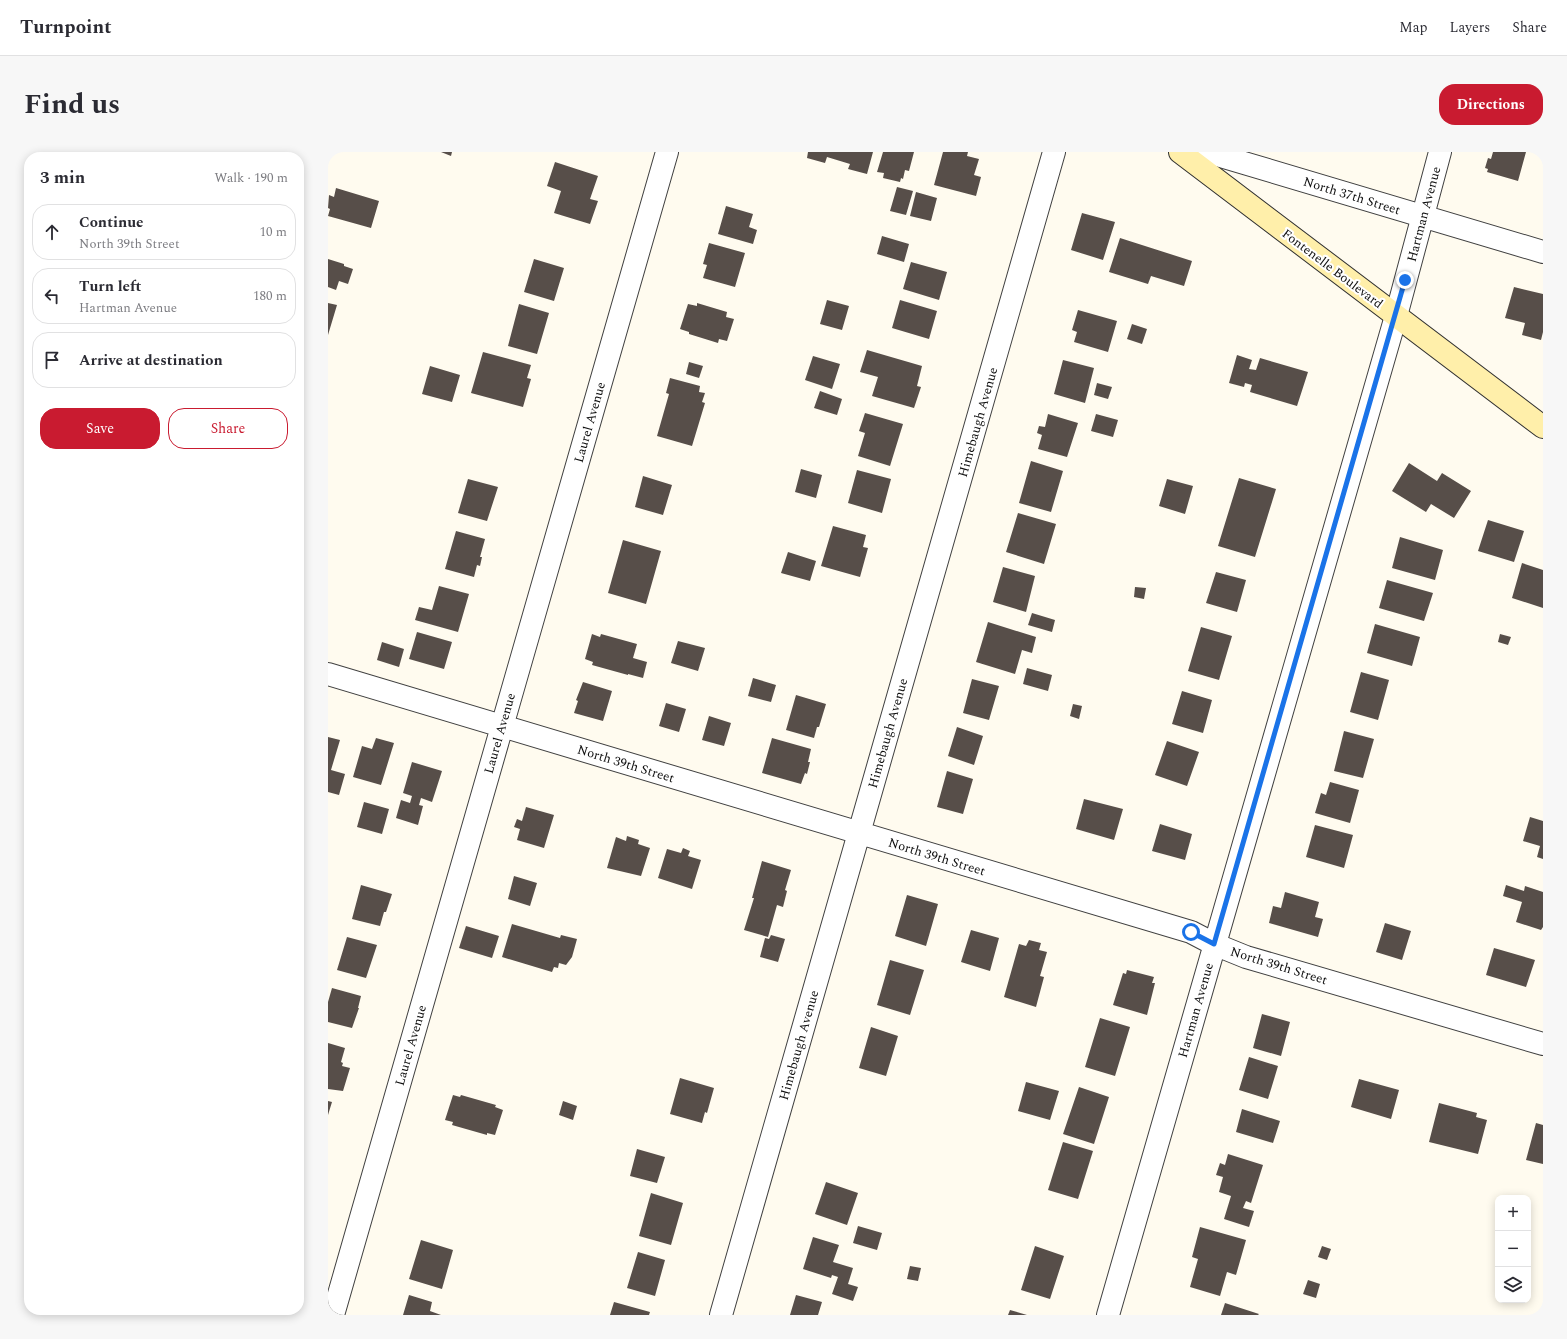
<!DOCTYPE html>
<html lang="en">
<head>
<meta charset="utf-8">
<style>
  body { margin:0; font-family:Spectral,serif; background:#f7f7f7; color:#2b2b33 }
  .controls { position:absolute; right:12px; bottom:12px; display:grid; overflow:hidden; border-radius:8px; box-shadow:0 2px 10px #0003 }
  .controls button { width:36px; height:36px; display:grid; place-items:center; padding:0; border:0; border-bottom:1px solid #e1e1e2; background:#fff; color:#2b2b33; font:20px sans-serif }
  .stop { position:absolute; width:12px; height:12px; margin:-9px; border:3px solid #1a73e8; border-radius:50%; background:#fff }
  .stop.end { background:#1a73e8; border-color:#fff; box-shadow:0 1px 4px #0008 }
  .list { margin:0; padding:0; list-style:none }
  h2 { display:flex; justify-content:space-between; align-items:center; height:52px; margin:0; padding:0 16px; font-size:17px }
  h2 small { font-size:13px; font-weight:400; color:#7c7c81 }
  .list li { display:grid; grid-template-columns:26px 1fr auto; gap:12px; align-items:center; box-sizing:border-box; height:56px; margin:0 8px 8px; padding:0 8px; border:1px solid #e1e1e2; border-radius:16px }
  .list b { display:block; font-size:15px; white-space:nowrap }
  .list p { margin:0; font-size:13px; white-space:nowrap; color:#7c7c81 }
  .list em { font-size:13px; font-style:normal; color:#7c7c81 }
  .actions { display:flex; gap:8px; padding:12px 16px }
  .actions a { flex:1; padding:9px 0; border:1px solid #c91b30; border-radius:16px; text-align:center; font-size:14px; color:#c91b30 }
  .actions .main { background:#c91b30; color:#fff }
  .icon { flex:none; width:22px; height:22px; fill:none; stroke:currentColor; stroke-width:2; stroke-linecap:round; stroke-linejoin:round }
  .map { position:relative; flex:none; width:1215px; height:1163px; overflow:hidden; border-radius:16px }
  header { display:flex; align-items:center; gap:24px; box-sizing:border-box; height:56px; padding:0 20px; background:#fff; border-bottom:1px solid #e1e1e2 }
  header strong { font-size:19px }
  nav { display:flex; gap:22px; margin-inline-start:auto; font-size:14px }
  .intro { display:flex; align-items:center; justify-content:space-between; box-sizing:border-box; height:96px; padding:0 24px }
  h1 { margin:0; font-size:28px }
  .button { padding:10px 18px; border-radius:16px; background:#c91b30; color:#fff; font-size:14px; font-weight:700 }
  main { display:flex; gap:24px; padding:0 24px }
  aside { flex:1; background:#fff; border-radius:16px; box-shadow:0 2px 10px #0003 }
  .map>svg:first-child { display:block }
  .building { fill:#574e49 }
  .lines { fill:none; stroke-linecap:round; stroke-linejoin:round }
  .street-casing { stroke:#414141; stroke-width:24 }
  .secondary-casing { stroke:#303030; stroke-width:24 }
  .street { stroke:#fff; stroke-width:22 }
  .secondary { stroke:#ffefaa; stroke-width:22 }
  .route { stroke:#1a73e8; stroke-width:5 }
  .labels { text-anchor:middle; stroke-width:4; stroke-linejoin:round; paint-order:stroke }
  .street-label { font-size:13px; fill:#0e0e0e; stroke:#fff }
</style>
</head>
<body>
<header>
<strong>Turnpoint</strong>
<nav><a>Map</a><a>Layers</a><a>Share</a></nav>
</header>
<div class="intro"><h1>Find us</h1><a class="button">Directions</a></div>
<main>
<aside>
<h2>3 min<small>Walk · 190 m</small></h2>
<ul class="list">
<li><svg class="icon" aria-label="ahead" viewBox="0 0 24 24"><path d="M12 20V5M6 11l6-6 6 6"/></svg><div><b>Continue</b><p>North 39th Street</p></div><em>10 m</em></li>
<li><svg class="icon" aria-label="left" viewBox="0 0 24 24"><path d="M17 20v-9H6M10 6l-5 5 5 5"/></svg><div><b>Turn left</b><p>Hartman Avenue</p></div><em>180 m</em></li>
<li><svg class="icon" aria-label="arrive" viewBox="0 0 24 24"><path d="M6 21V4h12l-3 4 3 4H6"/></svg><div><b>Arrive at destination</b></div></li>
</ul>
<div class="actions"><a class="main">Save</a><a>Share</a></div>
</aside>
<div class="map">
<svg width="1215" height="1163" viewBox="0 0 1215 1163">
  <rect width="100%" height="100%" fill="#fffbef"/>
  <path class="building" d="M113,0H124L123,4Z
    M480,0H545L539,22L520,17L522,12L499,5L497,11L479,6Z
    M555,0H586L581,19L577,18L575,27L573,26L572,30L555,26L556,21L549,20Z
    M615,0H640L639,4L651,7L646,23L653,25L648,44L606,33Z
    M1165,0H1198L1190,29L1159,20L1160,17L1157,16L1160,6L1163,7Z
    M227,10L270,24L262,47L270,49L262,72L226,61L233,39L219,34Z
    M569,35L585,39L578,63L562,59Z
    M8,36L51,49L43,76L0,64L2,57L0,56L1,43L6,45Z
    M588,40L609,46L603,69L582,64Z
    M398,54L425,62L421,75L429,78L425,92L390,82Z
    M754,61L787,70L775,108L743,98Z
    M554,84L581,92L576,110L549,102Z
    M792,86L864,109L856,134L823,124L820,132L781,120Z
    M381,91L417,101L407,135L375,126L379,113L375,112Z
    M0,107L16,112V114L25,117L20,132L11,129L8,138L0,135Z
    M206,107L236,116L226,149L196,140Z
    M583,110L619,120L611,148L575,137Z
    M1186,135L1215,142V180L1213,188L1194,183L1197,171L1177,166Z
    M499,148L521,154L514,178L492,172Z
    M572,148L609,159L601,187L564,176Z
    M0,151L9,153L0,183Z
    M369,151L399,160L398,165L406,167L399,189L391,187L390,191L361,182V180L352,177L360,152L369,154Z
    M191,152L221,161L209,202L180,194Z
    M750,158L789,169L780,200L746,190L749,180L744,178Z
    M804,172L819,177L814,192L799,187Z
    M539,198L594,214L589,234L593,235L586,256L544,244L550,225L532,220Z
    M155,200L203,213L199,226L203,227L195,255L143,241Z
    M909,203L924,208L921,217L928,218L932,206L980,220L969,254L922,240L924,233L917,231L916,235L901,231Z
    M485,204L512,212L504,237L477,228Z
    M735,208L766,216L757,251L726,242Z
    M361,210L375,214L371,226L358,222Z
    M102,214L132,223L124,250L94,242Z
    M342,226L372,234L371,240L377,241L374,250L377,251L364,294L329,284L341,242L338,241Z
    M769,231L784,235L780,247L766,243Z
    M492,239L514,247L509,263L486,256Z
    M537,261L575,272L562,314L530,304L537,281L531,279Z
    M720,262L750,271L739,305L710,297L714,283L709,281L711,274L717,275Z
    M768,262L790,268L785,285L763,279Z
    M703,309L735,319L723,360L691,351Z
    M1081,311L1109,329L1114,321L1143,339L1126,366L1103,352L1098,360L1064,339Z
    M473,317L494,323L488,346L467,340Z
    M529,318L563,327L554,361L520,351Z
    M315,324L344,333L335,363L307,355Z
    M911,326L948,337L927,405L890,394Z
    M140,327L170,335L159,369L130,361Z
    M839,327L865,334L857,362L831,354Z
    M690,361L728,372L716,412L678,400Z
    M1160,368L1196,379L1186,410L1150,399Z
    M505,374L538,383L535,395L540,396L532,425L493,414Z
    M128,379L157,387L152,405H154L152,414L149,413L146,425L117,417Z
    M1072,385L1115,398L1107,428L1064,416Z
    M295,388L333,399L318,452L280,441Z
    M460,400L488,409L482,429L453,421Z
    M1194,411L1215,418V456L1184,446Z
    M675,415L707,424L698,460L665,450Z
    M888,420L918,428L909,460L878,451Z
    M1059,428L1105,441L1096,469L1051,456Z
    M111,434L141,442L130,480L87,468L91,455L104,458Z
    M807,435L818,436L816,447L806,445Z
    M704,461L727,468L724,480L700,473Z
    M660,470L708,485L704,501L694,498L687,522L648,510Z
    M1047,472L1092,485L1084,514L1039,501Z
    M873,475L904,484L891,528L860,519Z
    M89,480L124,490L116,517L81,507Z
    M264,482L272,485L273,482L309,492L305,506L319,510L315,526L300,522V523L264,513L265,510L257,507Z
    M1172,482L1183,485L1180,493L1170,490Z
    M350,489L377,496L370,519L343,511Z
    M54,490L76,497L71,515L49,508Z
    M699,516L724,523L720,539L695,532Z
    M1033,520L1061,528L1050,568L1022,560Z
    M425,526L448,533L443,550L420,544Z
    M644,527L671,534L661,568L635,561Z
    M255,530L284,539L275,569L246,561L250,549L248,548Z
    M854,539L884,548L875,581L844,572Z
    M468,543L498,552L491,575H489L486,586L458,578Z
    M338,551L358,557L351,580L331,574Z
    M745,552L754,554L751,567L742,564Z
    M381,564L403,571L396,594L374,588Z
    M629,575L655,584L646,613L620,604Z
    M1016,579L1046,587L1035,626L1006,619Z
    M0,585L12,588L3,618L17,622L11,643L0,640Z
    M48,586L66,591L53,633L25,625L34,594L44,597Z
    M444,586L483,597L480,610H482L479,622L477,621L473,632L434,621Z
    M839,589L871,600L859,634L827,623Z
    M84,610L114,619L104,650L93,646L91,653L95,654L90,673L68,666L73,648L82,651L84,644L75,641Z
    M619,619L645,627L635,662L609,655Z
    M1002,630L1031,638L1022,671L987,661L993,641L998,643Z
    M756,647L795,657L786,688L748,677Z
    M36,650L61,657L54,682L29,675Z
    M198,655L226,663L216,696L189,688L192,677L186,675L189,667L194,669Z
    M1202,665L1215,669V707L1209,705L1212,694L1195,689Z
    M832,672L864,682L857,708L824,699Z
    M987,673L1025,683L1016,716L978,705Z
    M299,684L311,688L310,692L322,696L313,724L279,716L288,685L298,689Z
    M355,696L362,699L360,704L373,708L364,737L330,726L339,697L353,701Z
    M434,709L463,718L457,738L459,739L455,755L449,753L440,785L416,778L426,746H424Z
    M186,724L209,731L202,754L180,747Z
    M33,733L64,742L58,760H56L52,774L24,767Z
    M1178,733L1196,739L1197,734L1215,740V775L1213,778L1188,770L1194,750L1175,744Z
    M957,740L991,750L987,765L995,767L990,785L941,771L945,754L953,756Z
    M579,743L610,752L598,794L567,784Z
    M1057,771L1083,779L1074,808L1048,800Z
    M184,772L232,786L233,783L249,787L244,805L238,813L231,811L230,816L226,815L224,820L174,805Z
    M138,774L171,784L164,806L131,796Z
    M643,778L671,786L662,819L633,810Z
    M443,783L457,787L450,810L432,805L437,786L441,787Z
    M19,785L49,793L38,826L9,818Z
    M701,788L713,791L711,798L719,800L712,824L716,825L708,855L676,845L691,792L698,794Z
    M1166,796L1207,808L1198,835L1158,823Z
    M562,808L596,818L582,863L549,853Z
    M799,818L826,825L824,831H827L819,863L785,853L795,821L798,822Z
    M4,836L33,844L30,856H31L24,876L0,870V850Z
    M934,862L962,870L953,904L925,896Z
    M772,866L802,875L787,924L757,915Z
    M543,875L570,884L558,924L531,916Z
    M0,891L17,896L13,910L15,911L14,914L22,916L15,939L0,937Z
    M921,905L950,914L940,947L911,938Z
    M352,926L386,936L379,961L377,960L374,971L342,962Z
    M1031,927L1071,938L1063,967L1023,955Z
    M698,930L731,939L722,968L690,959Z
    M751,935L781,945L766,992L735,982Z
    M125,943L132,945L133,943L168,953L167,955L175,958L167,983L159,981V983L124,973L125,970L117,968Z
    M0,949L4,950L0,963Z
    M235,949L249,954L245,968L231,963Z
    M1111,951L1149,961L1148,965L1159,968L1150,1002L1101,990Z
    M914,957L952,969L945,991L908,980Z
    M1208,971L1215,973V1012L1198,1008Z
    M735,990L765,999L750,1047L720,1038Z
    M309,997L337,1005L329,1031L302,1024Z
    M900,1002L935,1013L923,1051L918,1049L915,1056L926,1059L921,1075L896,1067L903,1044L891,1040L895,1025L888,1023L892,1011L897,1013Z
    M498,1030L530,1041L519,1073L487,1062Z
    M323,1041L355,1051L343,1093L311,1084Z
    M530,1074L554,1081L549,1098L525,1091Z
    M872,1075L918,1088L908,1123L899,1120L892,1144L862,1135L870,1107L864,1105Z
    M485,1085L511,1093L505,1110L525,1116L520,1132L530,1135L525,1149L504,1142L510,1125L504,1123L503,1126L475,1117Z
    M93,1088L125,1098L114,1137L81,1127Z
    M707,1094L736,1104L722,1147L693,1138Z
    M994,1094L1003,1097L999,1108L990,1105Z
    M310,1100L337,1108L327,1144L299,1136Z
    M582,1114L593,1116L590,1129L579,1127Z
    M980,1128L992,1132L988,1146L975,1142Z
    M81,1143L104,1150L102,1159L113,1163H75Z
    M468,1143L494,1150L490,1163H462Z
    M286,1150L322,1160L321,1163H282Z
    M897,1151L931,1162L930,1163H893Z
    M682,1158L699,1163H680Z"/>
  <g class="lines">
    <defs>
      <path id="street" d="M879,0L1215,100
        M0,522L863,780L886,792L918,805L1215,892
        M5,1163L339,0
        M393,1163L726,0
        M780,1163L1068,164L1112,0"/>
      <path id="secondary" d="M852,0L1215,275"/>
    </defs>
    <use href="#street" class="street-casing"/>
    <use href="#secondary" class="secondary-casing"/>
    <use href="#street" class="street"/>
    <use href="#secondary" class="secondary"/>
  </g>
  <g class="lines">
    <path class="route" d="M863,780L886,792L1077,128"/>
  </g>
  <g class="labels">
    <g class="street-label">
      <text transform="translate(1024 43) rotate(17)" y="5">North 37th Street</text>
      <text transform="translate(1095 62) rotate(-75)" y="5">Hartman Avenue</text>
      <text transform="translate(1005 116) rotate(37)" y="5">Fontenelle Boulevard</text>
      <text transform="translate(261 270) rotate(-74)" y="5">Laurel Avenue</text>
      <text transform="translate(649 270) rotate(-74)" y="5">Himebaugh Avenue</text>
      <text transform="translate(171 581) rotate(-74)" y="5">Laurel Avenue</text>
      <text transform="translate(559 581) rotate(-74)" y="5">Himebaugh Avenue</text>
      <text transform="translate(298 611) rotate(17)" y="5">North 39th Street</text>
      <text transform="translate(609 704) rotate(17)" y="5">North 39th Street</text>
      <text transform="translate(951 813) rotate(17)" y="5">North 39th Street</text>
      <text transform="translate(867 858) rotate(-74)" y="5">Hartman Avenue</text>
      <text transform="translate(82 893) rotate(-74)" y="5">Laurel Avenue</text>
      <text transform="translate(470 893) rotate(-74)" y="5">Himebaugh Avenue</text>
    </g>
  </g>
</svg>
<div class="controls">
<button>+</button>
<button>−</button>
<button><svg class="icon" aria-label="layers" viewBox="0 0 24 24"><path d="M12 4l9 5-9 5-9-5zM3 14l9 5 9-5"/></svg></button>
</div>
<div class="stop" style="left:863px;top:780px"></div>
<div class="stop end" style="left:1077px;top:128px"></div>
</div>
</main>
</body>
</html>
